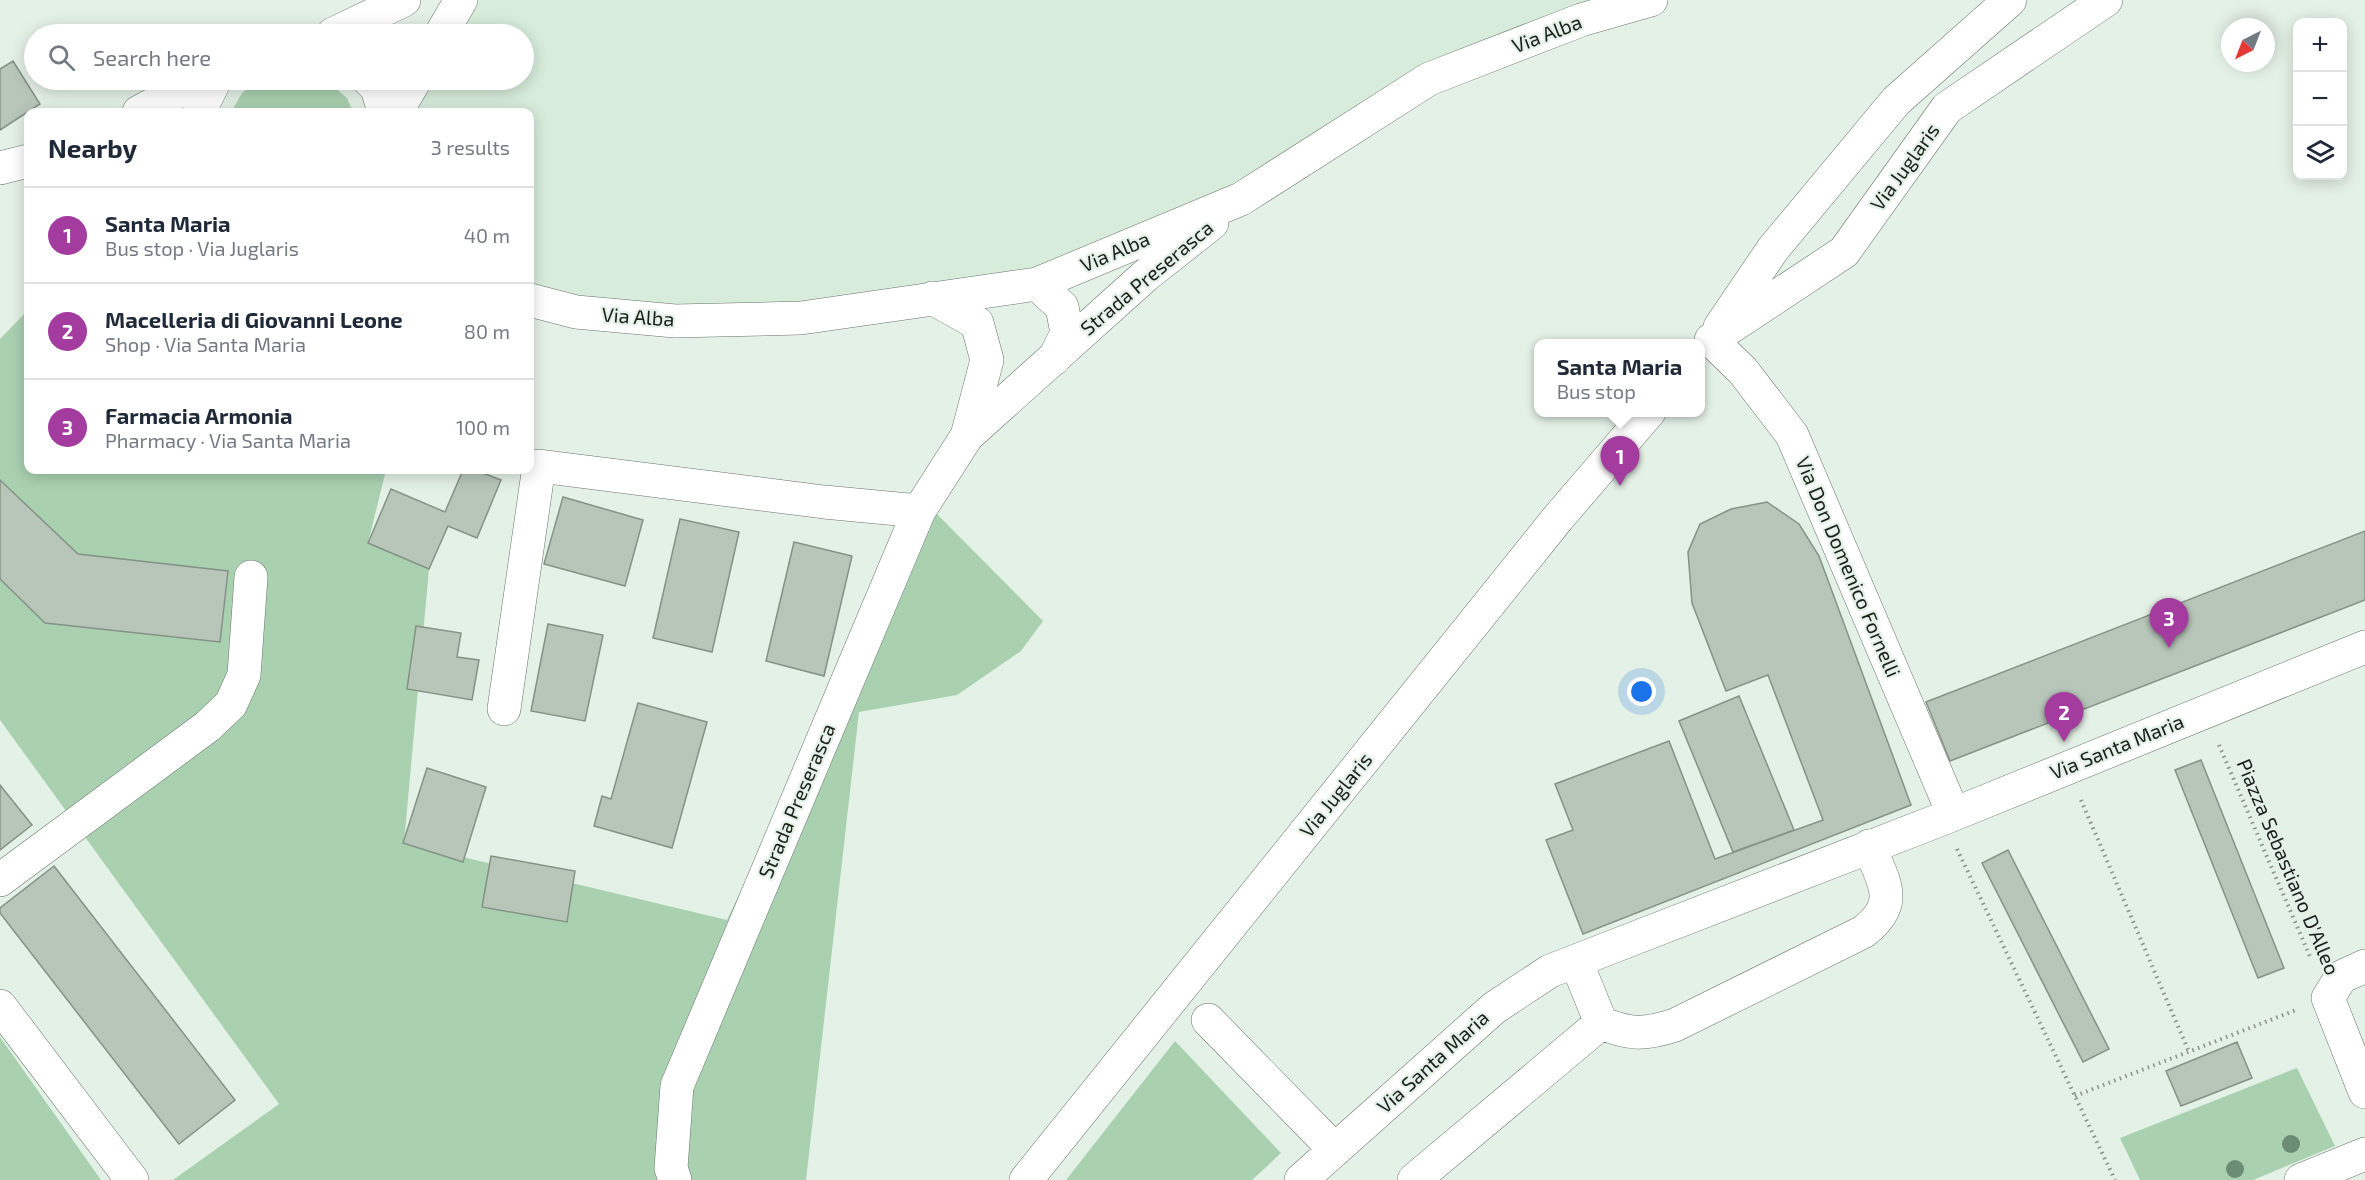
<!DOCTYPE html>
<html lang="en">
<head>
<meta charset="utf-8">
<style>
  body { margin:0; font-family:"Exo 2",sans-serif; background:#f2f2f3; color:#1f2937 }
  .controls { position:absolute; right:18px; top:18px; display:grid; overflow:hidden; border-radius:12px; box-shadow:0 3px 15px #0003 }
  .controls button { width:54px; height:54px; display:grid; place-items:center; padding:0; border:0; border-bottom:2px solid #e0e1e3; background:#fff; color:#1f2937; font:30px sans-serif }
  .compass { position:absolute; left:2221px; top:18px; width:54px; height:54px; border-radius:50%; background:#fff; box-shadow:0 3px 15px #0003; rotate:222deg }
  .you { position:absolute; left:1642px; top:692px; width:21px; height:21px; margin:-15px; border:4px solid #fff; border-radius:50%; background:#1a73e8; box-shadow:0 0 0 9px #1a73e833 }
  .badge { display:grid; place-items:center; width:39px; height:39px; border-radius:50%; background:#a43c9f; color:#fff; font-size:20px; font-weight:700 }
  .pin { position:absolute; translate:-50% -50px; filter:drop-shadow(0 2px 3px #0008) }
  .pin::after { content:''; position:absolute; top:32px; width:21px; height:18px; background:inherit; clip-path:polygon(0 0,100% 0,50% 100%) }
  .popup { position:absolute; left:1534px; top:339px; width:171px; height:78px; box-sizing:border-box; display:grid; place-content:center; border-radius:12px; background:#fff; filter:drop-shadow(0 2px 4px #0005); font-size:20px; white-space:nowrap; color:#747a83 }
  .popup b { font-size:22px; color:#1f2937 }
  .popup::after { content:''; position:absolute; left:50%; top:100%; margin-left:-12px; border:12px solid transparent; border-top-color:#fff }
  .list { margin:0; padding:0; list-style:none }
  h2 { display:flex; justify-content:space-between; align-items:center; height:78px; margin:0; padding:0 24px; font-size:26px }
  h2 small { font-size:20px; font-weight:400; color:#747a83 }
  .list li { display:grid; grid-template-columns:39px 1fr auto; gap:18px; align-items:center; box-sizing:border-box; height:96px; padding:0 24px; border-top:2px solid #e0e1e3 }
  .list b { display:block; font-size:22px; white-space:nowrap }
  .list p { margin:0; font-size:20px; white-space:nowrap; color:#747a83 }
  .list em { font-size:20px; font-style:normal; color:#747a83 }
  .icon { flex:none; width:33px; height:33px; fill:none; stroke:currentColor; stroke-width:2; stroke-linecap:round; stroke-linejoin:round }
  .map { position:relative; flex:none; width:2365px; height:1180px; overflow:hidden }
  .search { position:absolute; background:#fff; box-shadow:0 3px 15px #0003; left:24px; top:24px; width:510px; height:66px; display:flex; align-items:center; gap:15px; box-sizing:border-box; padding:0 21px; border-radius:33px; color:#747a83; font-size:22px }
  .panel { position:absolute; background:#fff; box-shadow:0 3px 15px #0003; left:24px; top:108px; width:510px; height:366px; border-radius:12px }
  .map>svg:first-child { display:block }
  .built { fill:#d7ecda }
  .green { fill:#a9d1b0 }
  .building { fill:#b8c6ba; stroke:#859287; stroke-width:1.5 }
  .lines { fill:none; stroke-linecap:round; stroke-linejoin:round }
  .minor-casing { stroke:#69756b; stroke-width:34 }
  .path { stroke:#889189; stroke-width:4; stroke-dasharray:1.5 4.5; stroke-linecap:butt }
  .minor { stroke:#fff; stroke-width:33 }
  .tree { fill:#6c8c75 }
  .labels { text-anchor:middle; stroke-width:4.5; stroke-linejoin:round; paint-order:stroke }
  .street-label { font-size:20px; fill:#1a1e1a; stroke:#e4f1e6 }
</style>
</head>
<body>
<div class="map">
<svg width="2365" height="1180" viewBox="0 0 2365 1180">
  <rect width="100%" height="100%" fill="#e4f1e6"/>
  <path class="built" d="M461,0H1651L1429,79L1241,199L1037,284L801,318L530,300V112H396L415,80H524V34H441Z"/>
  <path class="green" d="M259,80H326L347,98L353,112H231L242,93Z
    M28,310V470H386L368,543L429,569L404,843L727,920L925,502L1043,621L1021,651L957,695L859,712L806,1180H173L279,1104L0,720V339Z
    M0,1037L101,1180H0Z
    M1175,1041L1281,1153L1252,1180H1066Z
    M2297,1068L2335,1146L2253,1180H2140L2120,1138Z"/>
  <path class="building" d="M13,61L40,104L0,130V69Z
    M463,470H475L501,480L477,538L448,526L429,569L368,543L391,489L445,512Z
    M0,480L78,554L228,571L220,642L45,623L0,579Z
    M563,497L643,520L625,586L544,564Z
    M1767,502L1799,524L1819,556L1911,805L1583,934L1546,840L1573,830L1555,784L1669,741L1715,859L1823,820L1768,675L1726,691L1692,603L1688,552L1700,524L1731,509Z
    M680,519L739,532L712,652L653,638Z
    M2365,531V600L1950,761L1926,702Z
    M794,542L852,556L824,676L766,661Z
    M548,624L603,635L585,721L531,711Z
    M416,626L461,633L457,657L479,660L472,700L407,689Z
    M1739,696L1794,830L1733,852L1679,721Z
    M638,703L707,722L672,848L594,826L602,796L611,799Z
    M2201,760L2284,968L2258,978L2175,770Z
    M427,768L486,787L463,862L403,843Z
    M0,785L32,825L0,850Z
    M2008,850L2109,1049L2083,1062L1982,863Z
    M491,856L575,871L567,922L482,907Z
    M54,866L235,1100L179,1144L0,913V908Z
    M2237,1042L2252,1078L2181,1106L2166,1071Z"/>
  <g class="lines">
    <defs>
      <path id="minor" d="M333,34L404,0
        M441,34L461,0
        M369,80L377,88L384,112
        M139,112L199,80
        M199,112L215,80
        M396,112L415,80
        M0,168L28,161
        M1037,284L1062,307L1067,333L1054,359
        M932,298L977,323L987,360L967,436L1145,276L1212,223
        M530,300L576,312L675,321L801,318L1037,284L1241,199L1429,79L1581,20L1651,0
        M1720,327L1773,249L1896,101L2010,0
        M504,709L539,466L824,502L919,511
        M1953,813L1792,435L1743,371L1711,340L1844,252L1947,108L2106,0
        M0,880L208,726L231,704L244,675L251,577
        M2365,966L2341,977L2328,998L2365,1092
        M0,1006L132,1180
        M1208,1020L1335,1150
        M1601,1023C1631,1035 1644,1035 1675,1025L1863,932C1901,903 1884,883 1869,846
        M675,1180L671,1168L677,1086L919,511L967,436
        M1026,1180L1558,518L1649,412
        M1301,1180L1494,1008L1550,971L1942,819L2365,647
        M1414,1180L1601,1023L1576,961
        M2301,1180L2365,1154"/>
    </defs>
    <use href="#minor" class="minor-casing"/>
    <path class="path" d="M2219,745L2311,959
      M2081,800L2189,1052
      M1957,849L2115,1180
      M2075,1096L2296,1010"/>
    <use href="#minor" class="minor"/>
  </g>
  <g class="tree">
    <circle cx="2291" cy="1144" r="9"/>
    <circle cx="2235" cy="1169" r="9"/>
  </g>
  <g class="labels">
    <g class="street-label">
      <text transform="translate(1547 34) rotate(-21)" y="7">Via Alba</text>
      <text transform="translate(1905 167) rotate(-54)" y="7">Via Juglaris</text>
      <text transform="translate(1115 252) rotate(-23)" y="7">Via Alba</text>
      <text transform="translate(1147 278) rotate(-40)" y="7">Strada Preserasca</text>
      <text transform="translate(638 317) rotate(4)" y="7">Via Alba</text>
      <text transform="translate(1848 567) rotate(67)" y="7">Via Don Domenico Fornelli</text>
      <text transform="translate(2117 747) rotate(-22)" y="7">Via Santa Maria</text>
      <text transform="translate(1336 795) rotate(-51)" y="7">Via Juglaris</text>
      <text transform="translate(797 801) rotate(-67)" y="7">Strada Preserasca</text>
      <text transform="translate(2288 867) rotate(67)" y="7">Piazza Sebastiano D'Alleo</text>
      <text transform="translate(1433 1062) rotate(-42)" y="7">Via Santa Maria</text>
    </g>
  </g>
</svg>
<div class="controls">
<button>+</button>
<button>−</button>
<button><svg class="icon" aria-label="layers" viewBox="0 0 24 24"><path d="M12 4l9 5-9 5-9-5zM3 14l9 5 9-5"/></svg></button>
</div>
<svg class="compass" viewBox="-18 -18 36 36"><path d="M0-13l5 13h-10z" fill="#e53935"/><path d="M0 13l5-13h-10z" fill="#747a83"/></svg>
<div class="you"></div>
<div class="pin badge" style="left:1620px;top:486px">1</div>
<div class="popup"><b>Santa Maria</b>Bus stop</div>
<div class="pin badge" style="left:2064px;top:742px">2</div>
<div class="pin badge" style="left:2169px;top:648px">3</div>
<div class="search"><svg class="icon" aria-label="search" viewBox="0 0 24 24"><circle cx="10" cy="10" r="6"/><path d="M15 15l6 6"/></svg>Search here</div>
<section class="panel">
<h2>Nearby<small>3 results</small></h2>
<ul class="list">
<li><span class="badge">1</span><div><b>Santa Maria</b><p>Bus stop · Via Juglaris</p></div><em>40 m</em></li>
<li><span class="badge">2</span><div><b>Macelleria di Giovanni Leone</b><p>Shop · Via Santa Maria</p></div><em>80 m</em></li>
<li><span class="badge">3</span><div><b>Farmacia Armonia</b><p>Pharmacy · Via Santa Maria</p></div><em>100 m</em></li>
</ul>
</section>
</div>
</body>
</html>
